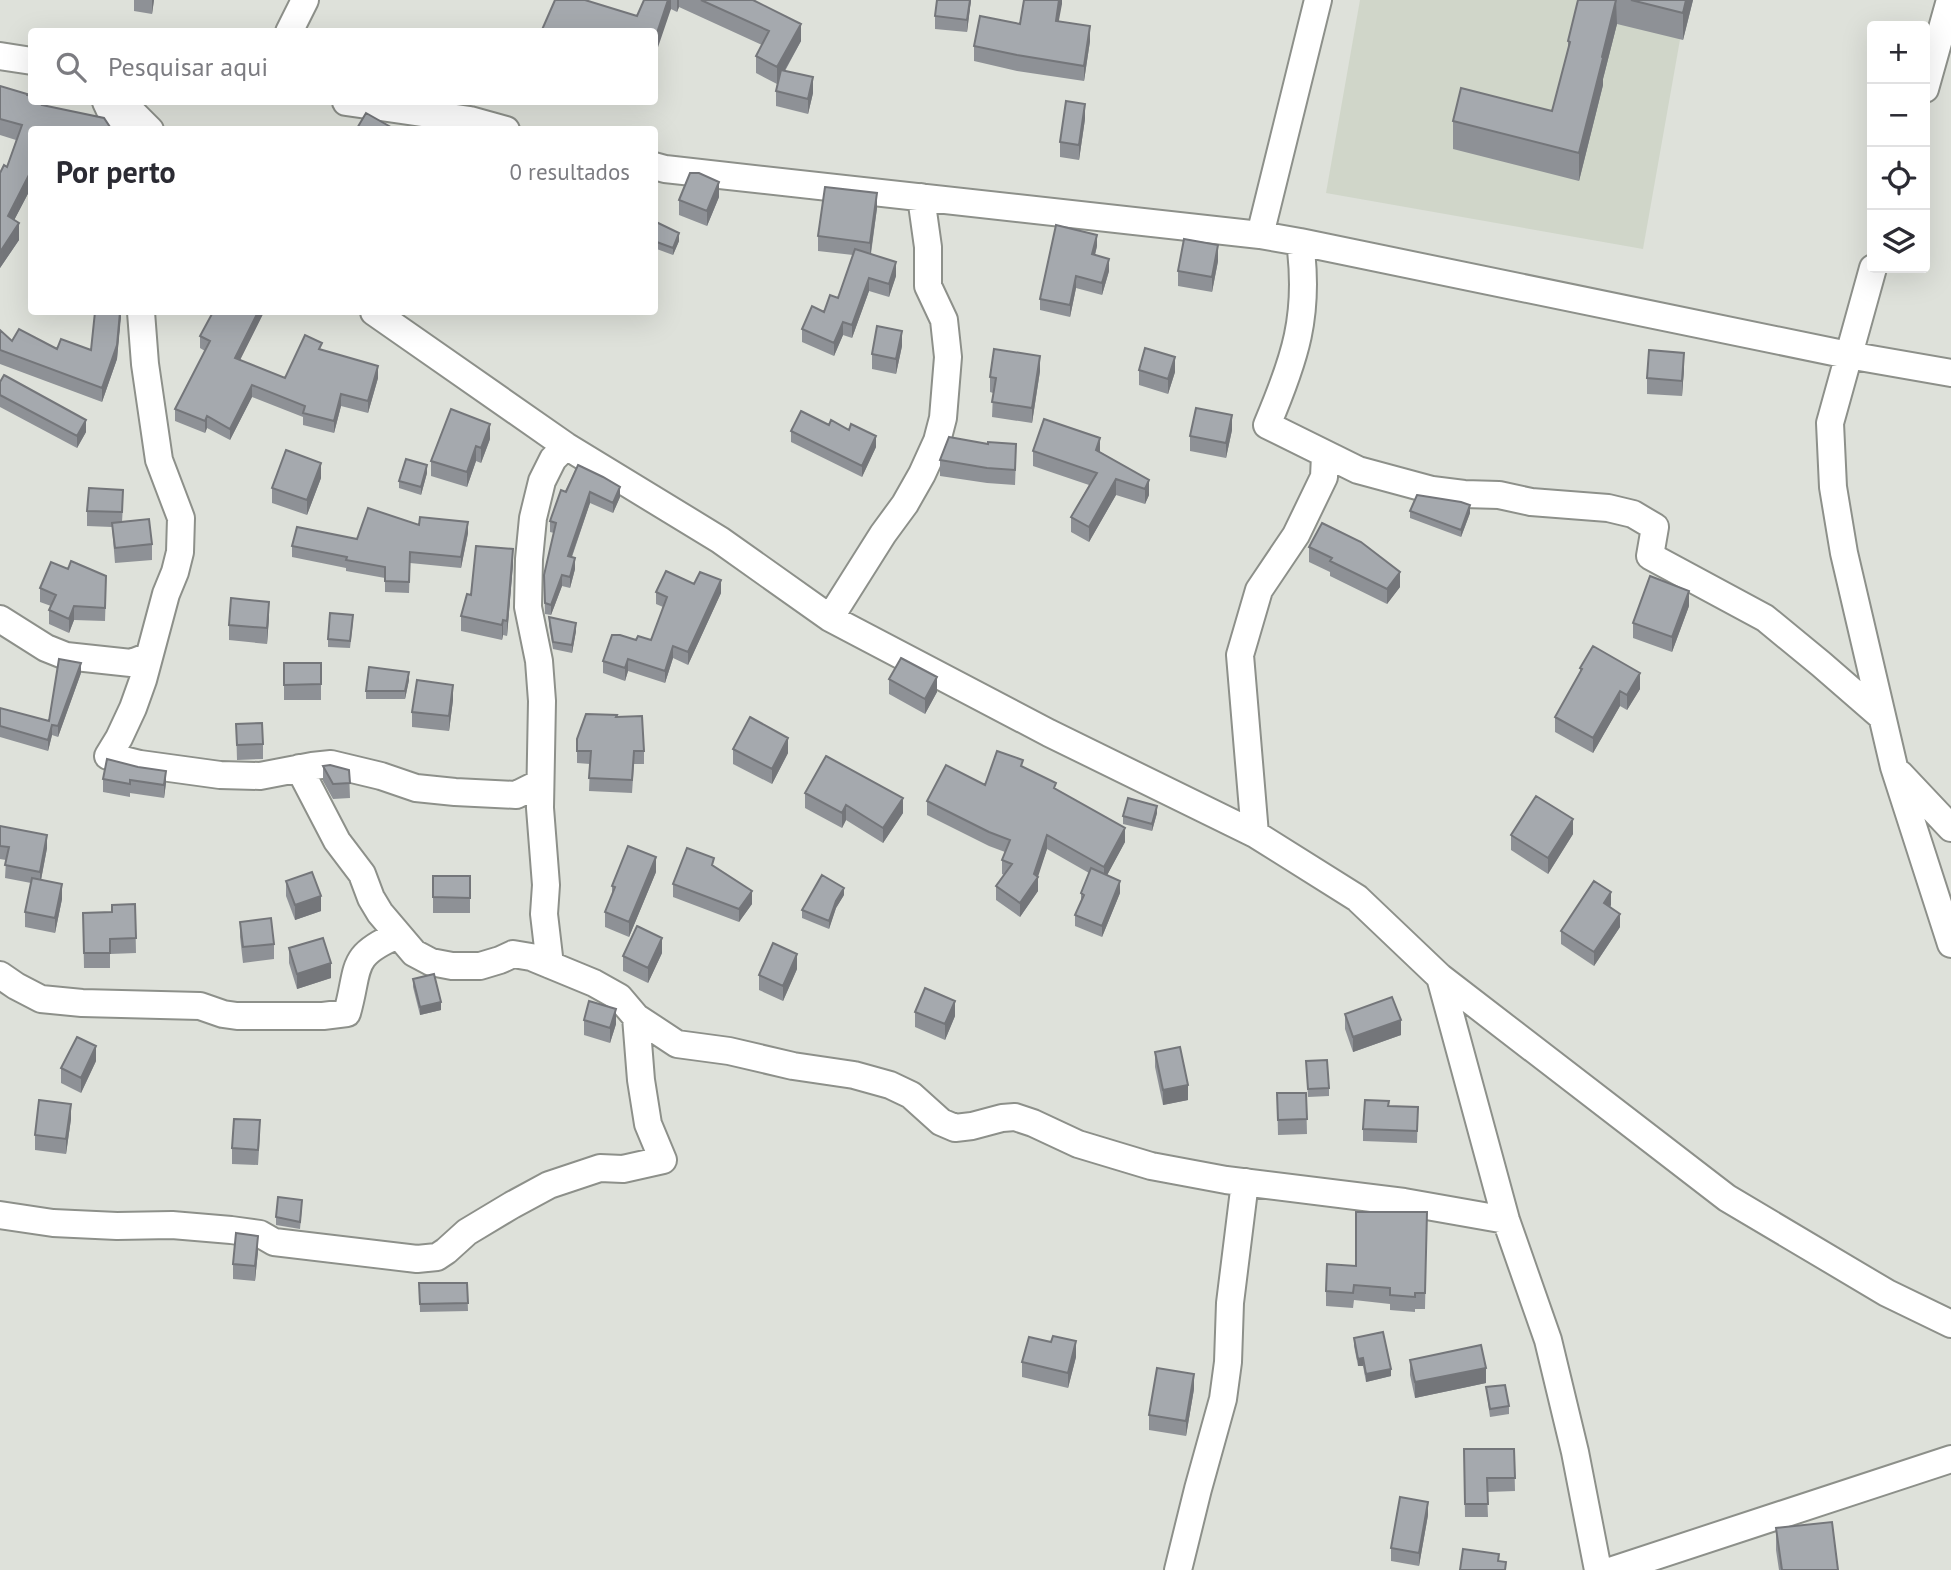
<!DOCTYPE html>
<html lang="pt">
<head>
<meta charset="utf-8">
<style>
  body { margin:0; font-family:"PT Sans",sans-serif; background:#f7f7f7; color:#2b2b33 }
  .controls { position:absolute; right:21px; top:21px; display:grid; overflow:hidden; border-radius:7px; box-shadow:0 7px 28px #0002 }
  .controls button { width:63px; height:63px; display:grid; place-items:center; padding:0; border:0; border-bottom:2px solid #e1e1e2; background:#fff; color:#2b2b33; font:35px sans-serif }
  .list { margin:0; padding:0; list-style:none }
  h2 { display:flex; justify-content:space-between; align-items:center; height:91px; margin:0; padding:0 28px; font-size:30px }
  h2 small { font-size:23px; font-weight:400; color:#7c7c81 }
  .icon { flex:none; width:38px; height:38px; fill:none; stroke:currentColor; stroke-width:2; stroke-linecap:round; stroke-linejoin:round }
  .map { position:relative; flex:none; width:1951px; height:1570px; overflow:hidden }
  .search { position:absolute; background:#fff; box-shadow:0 7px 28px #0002; left:28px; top:28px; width:630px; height:77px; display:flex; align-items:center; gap:18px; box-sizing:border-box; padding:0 24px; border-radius:7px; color:#7c7c81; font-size:26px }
  .panel { position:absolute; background:#fff; box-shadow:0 7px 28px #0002; left:28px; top:126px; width:630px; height:189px; border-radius:7px }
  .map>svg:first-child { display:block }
  .built { fill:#d0d6c9 }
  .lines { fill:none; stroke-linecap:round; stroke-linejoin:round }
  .minor-casing { stroke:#8d908a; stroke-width:30 }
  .minor { stroke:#fff; stroke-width:26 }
  .wall { fill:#8e9196 }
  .shaded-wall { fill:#74767a }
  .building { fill:#a5a9ae; stroke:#74767a; stroke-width:2 }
</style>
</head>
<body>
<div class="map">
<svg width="1951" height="1570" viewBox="0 0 1951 1570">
  <rect width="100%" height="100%" fill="#dee1da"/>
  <path class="built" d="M1360,0H1687L1643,249L1326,193Z"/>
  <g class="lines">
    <defs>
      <path id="minor" d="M289,32L305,0
        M0,56L32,61
        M1925,89L1950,0
        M106,102L119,130
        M122,102L150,130
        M346,102L470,120L506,130
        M654,166L665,169L1260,235L1300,242L1848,355L1951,373
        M1260,235L1318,0
        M1300,242C1310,315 1295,359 1267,425L1358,470L1432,490L1464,494L1499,495L1531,502L1608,508L1633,514L1655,527L1650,556L1765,618L1821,664L1882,717
        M1873,268L1830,423L1833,487L1844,553L1894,767L1951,944
        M141,312L145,364L159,460L181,518L180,552L175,572L166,594L143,680L133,708L119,738L108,756L140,764L220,775L260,776L312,766L331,764L381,776L416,788L455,792L516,795L540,783
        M374,312L566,446L720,540L830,618L1049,733L1255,834L1357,898L1440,977L1506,1220L1548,1340L1575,1452L1598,1570
        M830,618L883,534L905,504L922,474L937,441L943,418L948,357L944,320L928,286V247L921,197
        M0,619L46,648L66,656L131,663L149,656
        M1900,774L1951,828
        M1255,834L1240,655L1259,590L1296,535L1324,477L1325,455
        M550,965L544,914L546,885L540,808L542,701L539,661L528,607L529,559L533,518L542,481L553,459L566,446
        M0,975L16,986L41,999L82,1003L200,1006L223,1014L237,1016H323L347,1013C360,968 348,956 398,935
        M1440,977L1727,1198L1887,1293L1951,1324
        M636,1017L677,1044L729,1051L793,1066L854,1075L890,1085L911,1095L941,1122L955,1128L972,1126L1002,1118L1015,1117L1033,1123L1078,1144L1151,1166L1226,1180L1404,1202L1506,1220
        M0,1215L53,1223L117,1226L172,1225L231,1230L260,1234L274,1242L417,1259L437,1257L446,1251L467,1232L512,1205L549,1185L600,1168L623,1169L663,1160L648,1124L641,1080L636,1017L619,997L594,983L531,957L513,954L500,960L480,966H452L431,962L414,953L380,913L371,898L362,874L337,841L299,768
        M1178,1570L1198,1489L1223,1399L1228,1362L1230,1303L1245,1182
        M1613,1570L1951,1459"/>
    </defs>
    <use href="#minor" class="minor-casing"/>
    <use href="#minor" class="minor"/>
  </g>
  <path class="wall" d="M134,0H154L152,14L134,11Z
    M644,0H753L801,41L785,71L813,93L808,114L776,106V91L777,84L756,73V56L762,45L679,7L677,12L671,9L654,32L637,16Z
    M971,0L967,32L935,29V16Z
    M1062,0L1058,21L1090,41L1084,81L1017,71L974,61V46L1020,24Z
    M1578,0H1693L1683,40L1617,24L1603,79V85L1579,181L1453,149V121L1552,111L1568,49V41Z
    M0,86L43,102L32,130V186L14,220L19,240L0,268V173L7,167L16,140L0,135Z
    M1085,119L1079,160L1060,157V142Z
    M719,197L707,226L679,215V200Z
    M877,208L871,254L896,276L889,297L869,291L852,338L843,335L834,356L802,342V329L824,312L838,298L853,255L818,251V236Z
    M654,221L679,241L673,255L654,248Z
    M1097,246L1095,255L1109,271L1102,295L1076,288L1070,317L1040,310V299Z
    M1218,261L1212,292L1178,286V271Z
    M121,312L117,359L102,402L0,364V330L12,341L57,349L91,350Z
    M213,312H264L240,360L285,378L322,350L378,378L368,413L341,406L334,433L303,425V417L252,397L230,440L207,428L205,433L175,421V409L205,351L200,348V336Z
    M902,346L896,374L872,369V354Z
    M1684,368L1682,396L1647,394V378Z
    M1139,370L1175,372L1168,394L1139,385Z
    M1040,371L1032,423L992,417L993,393L990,392V377Z
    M0,382L86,432L77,448L0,407Z
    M829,425L876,447L862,477L791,442V431Z
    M1232,430L1226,458L1190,451V436Z
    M490,439L481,463L476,461L467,487L431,476V461Z
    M1033,451L1100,452L1149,480V495L1145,504L1116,495L1089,542L1071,532V517L1089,485L1033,466Z
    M1016,459L1015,485L987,483L940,476V460Z
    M578,465L620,497L613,513L590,503L572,557L575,569L570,588L562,586L551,615L545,614L544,575L554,533L550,532V521Z
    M427,473L421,495L399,488V481Z
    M321,478L307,515L272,503V488Z
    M123,505L122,522L152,544V560L115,563L112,527L87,526V511Z
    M1410,511L1470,513L1461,537L1410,518Z
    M419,525L468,533L461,568L410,563L409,593L385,592V578L346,571V568L292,557V546L357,539Z
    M1309,547L1400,587L1387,604L1330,576V572L1309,562Z
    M513,564L507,636L503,635L502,640L461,631V616L471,595Z
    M694,584L721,593L688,665L673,658L665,683L628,671L625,681L603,673V661L636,640H651L663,607L656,604V592Z
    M40,588L106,590L105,621L74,620L69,633L49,624V610L51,606L40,602Z
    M1689,606L1672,652L1633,638V623Z
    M269,617L267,644L229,640V625Z
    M549,617L576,631L572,653L553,649L549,625Z
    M353,622L350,648L328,647V639Z
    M284,663H321V700H284Z
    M1580,668L1640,689L1627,710L1620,706L1593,753L1555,732V717L1580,672Z
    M81,673L58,737L52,735L48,751L0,737V708L49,721Z
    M889,679L937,692L925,714L889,694Z
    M409,680L405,699H366V691Z
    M453,700L449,731L412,727V712Z
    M616,717L644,751V764H634L632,793L589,791L590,764L577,763V739Z
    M236,724L263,744V759L237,760Z
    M733,749L788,753L772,784L733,764Z
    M107,759L166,783L164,798L130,793V797L103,792V779Z
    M323,766L349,770L350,798L333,799L323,781Z
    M1023,767L1056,789L1125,842L1107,875L1120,893L1102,937L1075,926V915L1081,903V893L1089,873L1047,849L1037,877L1038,891L1020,917L996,900V886L1004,875L1002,874V860L1005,852L989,846L927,815V801L985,785Z
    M805,793L903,813L883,843L846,820L842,828L805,808Z
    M1157,813L1152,831L1123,824V816Z
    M0,826L47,848L41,880L62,899L55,933L25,927V912L31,883L5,878L6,860L0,859Z
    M1573,834L1548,874L1511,850V835Z
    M714,866L752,904L739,922L673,897V884Z
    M656,872L629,937L605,927V912L612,894V886Z
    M433,876H470V913H433Z
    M286,881L321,911L295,920L286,896Z
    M844,895L836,908L829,929L802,918V910Z
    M135,904L136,953L110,954V968H84L83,913L112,912Z
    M1611,905L1610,908L1620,927L1594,966L1561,944V931Z
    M240,922L274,944V959L243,963L240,937Z
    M289,948L331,978L297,989L289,963Z
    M662,953L648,983L623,971V956Z
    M797,969L783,1001L759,990V975Z
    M413,979L441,1010L420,1015L413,987Z
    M915,1012L955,1016L945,1040L915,1027Z
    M1345,1014L1401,1035L1353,1052L1345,1029Z
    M584,1020L616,1024L610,1043L584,1035Z
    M1155,1052L1188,1100L1163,1105L1155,1067Z
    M96,1061L81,1093L61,1083V1068Z
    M1306,1061L1329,1088V1096L1308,1097Z
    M1277,1093H1306L1307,1134L1278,1135Z
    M1388,1106L1418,1107L1417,1143L1363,1141V1129Z
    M71,1119L66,1154L35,1150V1135Z
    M260,1135L258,1165L232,1164V1148Z
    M302,1207L300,1229L276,1225V1217Z
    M1427,1212L1425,1309H1415V1312L1390,1310V1304L1354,1300L1353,1308L1326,1306V1291L1356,1266Z
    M258,1251L255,1281L233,1279V1264Z
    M419,1283H467L468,1311L420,1312Z
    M1354,1338L1391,1376L1366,1382L1363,1366H1358L1354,1346Z
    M1051,1342L1076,1357L1068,1388L1022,1377V1362Z
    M1410,1360L1486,1383L1415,1398L1410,1375Z
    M1486,1387L1509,1406V1414L1490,1417Z
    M1194,1389L1186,1436L1149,1430V1415Z
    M1464,1449H1514L1515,1491L1487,1492L1488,1517H1465Z
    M1428,1515L1419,1566L1391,1561V1548Z
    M1776,1528L1838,1570H1779L1776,1550Z"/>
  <path class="shaded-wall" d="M152,0H154L152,14Z
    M668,0H671V9L654,59V42Z
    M677,0H679V7L677,12Z
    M970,0H971L967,32V20Z
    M1059,0H1062V4L1056,36V21Z
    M1616,0L1617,24L1603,79V85L1579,181V153Z
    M1686,0H1693L1683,40V13Z
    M801,24V41L777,84V67Z
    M1090,26V41L1084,81V66Z
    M813,77V93L808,114V99Z
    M1085,104V119L1079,160V145Z
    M32,169V186L8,232V216Z
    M719,182V197L707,226V211Z
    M877,193V208L870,258V243Z
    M19,223V240L0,268V252Z
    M679,233V241L673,255V248Z
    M1097,235V246L1092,266V254Z
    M1218,245V261L1212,292V277Z
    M1109,259V271L1102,295V283Z
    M896,262V276L889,297V284Z
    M1076,276V288L1070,317V305Z
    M869,278V291L852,338V325Z
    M120,312L121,317L117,359L102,402V388Z
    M258,312H264L235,370V358Z
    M843,322V335L834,356V343Z
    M902,331V346L896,374V359Z
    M1684,353V368L1682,396V381Z
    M1040,356V371L1032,423V408Z
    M1175,357V372L1168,394V379Z
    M378,366V378L368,413V401Z
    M252,385V397L230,440V429Z
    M341,394V406L334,433V421Z
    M1232,415V430L1226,458V443Z
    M207,416V428L205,433V421Z
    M86,420V432L77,448V436Z
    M490,424V439L481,463V448Z
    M876,436V447L862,477V466Z
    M1100,438V453L1096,450Z
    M476,446V461L467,487V472Z
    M321,463V478L307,515V500Z
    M427,465V473L421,495V487Z
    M1116,479V495L1089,542V527Z
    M1149,480V495L1145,504V489Z
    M620,487V497L613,513V503Z
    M590,492V503L568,567V556Z
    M1470,505V513L1461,537V530Z
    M468,522V533L461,568V557Z
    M513,549V564L507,636V621Z
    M575,558V569L570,588V577Z
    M1400,572V587L1387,604V589Z
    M562,575V586L551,615V605Z
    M721,580V593L688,665V652Z
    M1689,591V606L1672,652V637Z
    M269,602V617L267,644V628Z
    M74,606V620L69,633V619Z
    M503,620V635L502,640V625Z
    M576,623V631L572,653V645Z
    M673,646V658L665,683V671Z
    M628,659V671L625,681V668Z
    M81,663V673L58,737V726Z
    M409,672V680L405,699V691Z
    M1640,673V689L1627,710V695Z
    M937,677V692L925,714V699Z
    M453,685V700L449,731V716Z
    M1620,691V706L1593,753V738Z
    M52,725V735L48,751V740Z
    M788,738V753L772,784V769Z
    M166,771V783L164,798V785Z
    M903,798V813L883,843V828Z
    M846,805V820L842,828V813Z
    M1157,806V813L1152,831V824Z
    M1573,819V834L1548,874V858Z
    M1125,828V842L1104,881V867Z
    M47,835V848L40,885V872Z
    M1047,835V849L1037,880L1038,877V891L1020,917V903L1034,874Z
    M656,857V872L629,937V922Z
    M1120,881V893L1102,937V926Z
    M62,884V899L55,933V918Z
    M844,888V895L836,908L829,929V921L836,901Z
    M752,891V904L739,922V909Z
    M1611,892V905L1604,917V903Z
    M321,896V911L295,920V905Z
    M1620,914V927L1594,966V952Z
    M662,938V953L648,983V968Z
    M797,954V969L783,1001V986Z
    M331,963V978L297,989V974Z
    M955,1001V1016L945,1040V1024Z
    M441,1002V1010L420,1015V1007Z
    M616,1009V1024L610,1043V1028Z
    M1401,1020V1035L1353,1052V1037Z
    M96,1046V1061L81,1093V1078Z
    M1188,1085V1100L1163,1105V1090Z
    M71,1104V1119L66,1154V1139Z
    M258,1236V1251L255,1281V1266Z
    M1076,1341V1357L1068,1388V1373Z
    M1363,1358V1366H1358V1359Z
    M1486,1368V1383L1415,1398V1382Z
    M1391,1369V1376L1366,1382V1374Z
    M1194,1374V1389L1186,1436V1421Z
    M1428,1502V1515L1419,1566V1553Z"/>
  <path class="building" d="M555,0H585L637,16L644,0H668L654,42V32H541Z
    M701,0H753L801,24L777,67L756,56L769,31Z
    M937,0H970L967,20L935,16Z
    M1024,0H1059L1056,21L1090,26L1084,66L1017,55L974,46L980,16L1020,24Z
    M1578,0H1616L1602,57L1603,58L1579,153L1453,121L1461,88L1552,111L1570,42L1568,41Z
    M1631,0H1686L1683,13Z
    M781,70L813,77L808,99L776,91Z
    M0,86L27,94V95L32,96V102H43L42,105L104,118L110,127L111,130H32V169L8,216L19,223L0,252V173L4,165L7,167L22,125L0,119Z
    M1066,101L1085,104L1079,145L1060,142Z
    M366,113L396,130H356Z
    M690,173H699L719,182L707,211L679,200Z
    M825,187L877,193L870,243L818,236Z
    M654,221L679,233L673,248L654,241Z
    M1056,225L1097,235L1092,254L1109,259L1102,283L1076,276L1070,305L1040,299Z
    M1184,239L1218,245L1212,277L1178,271Z
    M855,249L896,262L889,284L869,278L852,325L843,322L834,343L802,329L812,306L824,312L830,295L838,298Z
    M95,312H120L117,345L102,388L0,350V330L12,341L19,329L57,349L61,339L91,350Z
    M213,312H258L235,358L285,378L305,335L322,343L319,349L378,366L368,401L341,394L334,421L303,413L305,406L252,385L230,429L207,416L205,421L175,409L210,341L200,336Z
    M877,326L902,331L896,359L872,354Z
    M1145,348L1175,357L1168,379L1139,370Z
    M994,349L1040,356L1032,408L992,402L996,378L990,377Z
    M1649,350L1684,353L1682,381L1647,378Z
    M4,375L86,420L77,436L0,395V382Z
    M1196,408L1232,415L1226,443L1190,436Z
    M451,409L490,424L481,448L476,446L467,472L431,461Z
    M801,411L829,425L831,420L849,430L851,424L876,436L862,466L791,431Z
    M1044,419L1100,438L1096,450L1149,480L1145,489L1116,479L1089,527L1071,517L1097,473L1033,451Z
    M949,437L988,444V442L1016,444L1015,470L987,468L940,460Z
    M286,450L321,463L307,500L272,488Z
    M406,459L427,465L421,487L399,481Z
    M578,465L603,477L620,487L613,503L590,492L568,556L575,558L570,577L562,575L551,605L545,603L544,575L556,523L550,521L561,490L566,492Z
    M89,488L123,490L122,512L87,511Z
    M1417,495L1461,502L1470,505L1461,530L1410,511Z
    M368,508L419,525L420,517L468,522L461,557L410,552L409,582L385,581V567L346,560L347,557L292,546L297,527L357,539Z
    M149,519L152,544L115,548L112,523Z
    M1322,523L1361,542L1400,572L1387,589L1330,561L1332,558L1309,547Z
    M476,546L513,549L507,621L503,620L502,625L461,616L467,594L471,595Z
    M71,561L106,576L105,608L74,606L69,619L49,610L56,595L40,588L51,562L68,569Z
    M666,571L694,584L700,572L721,580L688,652L673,646L665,671L628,659L625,668L603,661L612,635H620L636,640L638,636L651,640L667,597L656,592Z
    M1650,576L1689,591L1672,637L1633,623Z
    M231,598L269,602L267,628L229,625Z
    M330,613L353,615L350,641L328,639Z
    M549,617L576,623L572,645L553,642Z
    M1593,646L1640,673L1627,695L1620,691L1593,738L1555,717L1582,669L1580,668Z
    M901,658L937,677L925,699L889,679Z
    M59,659L81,663L58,726L52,725L48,740L0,726V708L49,721Z
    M284,663H321V684L284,685Z
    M369,667L409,672L405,691H366Z
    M417,680L453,685L449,716L412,712Z
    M586,714L617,715L616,717L642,716L644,751H634L632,780L589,778L591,751H577V739Z
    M750,717L788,738L772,769L733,749Z
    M262,723L263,744L237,745L236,724Z
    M997,751L1023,760L1021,766L1056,783L1054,788L1125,828L1104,867L1047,835L1034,874L1038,877L1020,903L996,886L1012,864L1002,860L1010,840L989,832L927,801L946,765L985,785Z
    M826,756L903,798L883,828L846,805L842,813L805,793Z
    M107,759L138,767L166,771L164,785L130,780V784L103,779Z
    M330,765L349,770L350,783L333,784L323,766Z
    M1536,796L1573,819L1548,858L1511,835Z
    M1128,798L1157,806L1152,824L1123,816Z
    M0,826L47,835L40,872L5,865L9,847L0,846Z
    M628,846L656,857L629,922L605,912L615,887L612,886Z
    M687,848L714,858L712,865L752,891L739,909L673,884Z
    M1091,868L1120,881L1102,926L1075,915L1084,895L1081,893Z
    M312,872L321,896L295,905L286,881Z
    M822,875L844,888L836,901L829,921L802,910Z
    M433,876H470V898L433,897Z
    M32,878L62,884L55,918L25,912Z
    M1594,881L1611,892L1604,903L1620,914L1594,952L1561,931Z
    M135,904L136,938L110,939V953H84L83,913L112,912V905Z
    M271,918L274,944L243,947L240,922Z
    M637,926L662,938L648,968L623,956Z
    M323,938L331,963L297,974L289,948Z
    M773,943L797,954L783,986L759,975Z
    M434,974L441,1002L420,1007L413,979Z
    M925,988L955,1001L945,1024L915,1012Z
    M1392,997L1401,1020L1353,1037L1345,1014Z
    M589,1001L616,1009L610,1028L584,1020Z
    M77,1037L96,1046L81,1078L61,1068Z
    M1180,1047L1188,1085L1163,1090L1155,1052Z
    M1327,1060L1329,1088L1308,1089L1306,1061Z
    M1277,1093H1306L1307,1119L1278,1120Z
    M39,1100L71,1104L66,1139L35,1135Z
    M1365,1100L1389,1101L1388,1106L1418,1107L1417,1131L1363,1129Z
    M234,1119L260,1120L258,1150L232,1148Z
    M278,1197L302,1200L300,1222L276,1217Z
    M1356,1212H1427L1425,1293H1415V1297L1390,1295V1288L1354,1285L1353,1293L1326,1291L1327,1264L1356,1266Z
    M236,1233L258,1236L255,1266L233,1264Z
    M419,1283H467L468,1303L420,1304Z
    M1383,1332L1391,1369L1366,1374L1363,1358L1358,1359L1354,1338Z
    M1053,1336L1076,1341L1068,1373L1022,1362L1029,1337L1051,1342Z
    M1481,1345L1486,1368L1415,1382L1410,1360Z
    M1157,1368L1194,1374L1186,1421L1149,1415Z
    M1505,1385L1509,1406L1490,1409L1486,1387Z
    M1464,1449H1514L1515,1478H1487L1488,1504H1465Z
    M1400,1497L1428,1502L1419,1553L1391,1548Z
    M1832,1522L1838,1570H1782L1776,1528Z
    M1463,1549L1499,1554L1498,1561L1506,1562L1505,1570H1460Z"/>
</svg>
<div class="controls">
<button>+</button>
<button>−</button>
<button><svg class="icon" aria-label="locate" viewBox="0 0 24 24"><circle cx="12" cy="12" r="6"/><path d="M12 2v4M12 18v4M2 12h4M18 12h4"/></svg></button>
<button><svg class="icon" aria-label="layers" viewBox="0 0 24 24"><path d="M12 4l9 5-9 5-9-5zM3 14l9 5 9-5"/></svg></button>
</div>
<div class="search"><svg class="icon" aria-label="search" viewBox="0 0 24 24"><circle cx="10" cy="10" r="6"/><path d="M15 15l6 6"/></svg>Pesquisar aqui</div>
<section class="panel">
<h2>Por perto<small>0 resultados</small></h2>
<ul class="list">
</ul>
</section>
</div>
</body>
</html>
